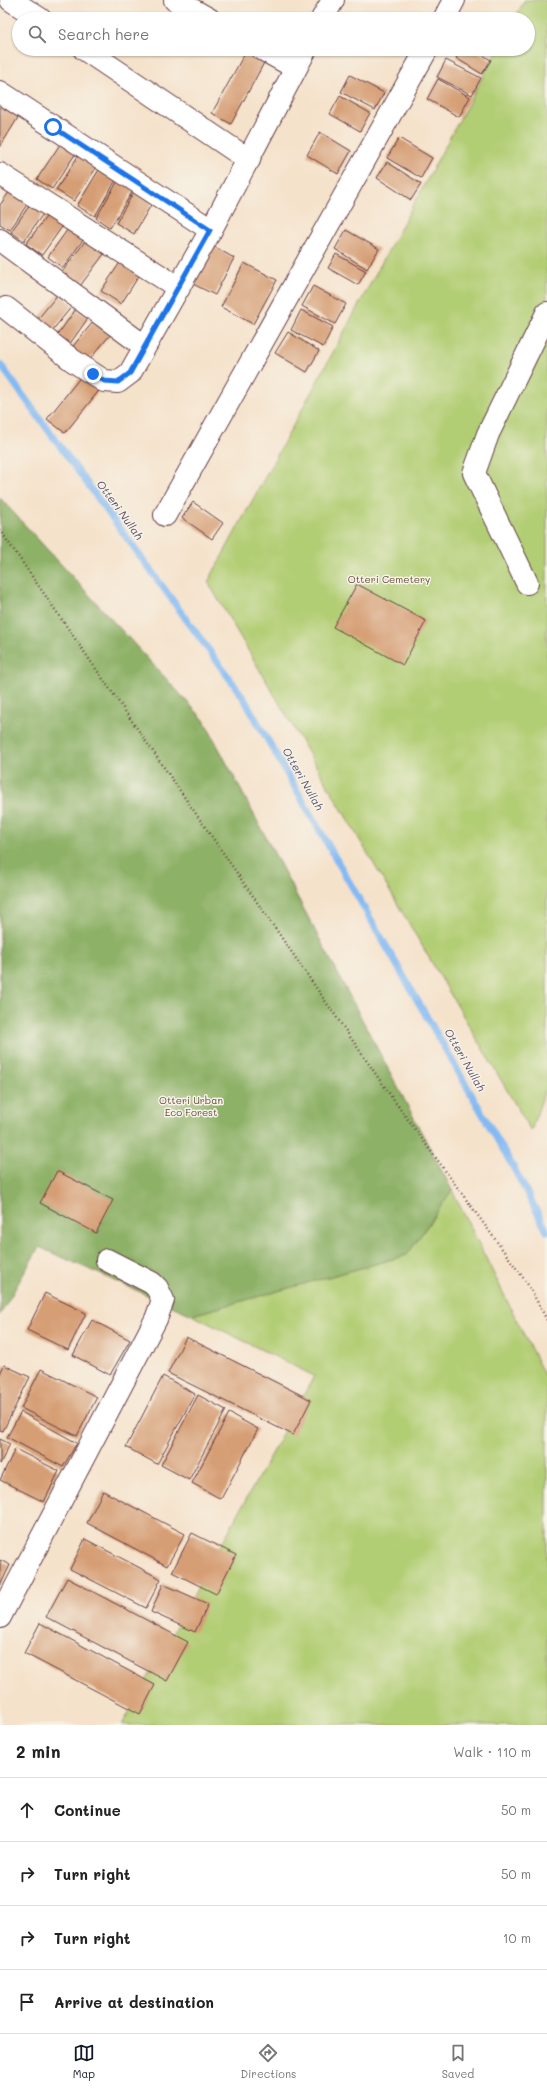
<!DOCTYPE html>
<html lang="en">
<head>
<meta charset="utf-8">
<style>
  body { margin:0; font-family:Mali,sans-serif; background:#f6f6f6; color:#222 }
  .stop { position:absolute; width:12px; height:12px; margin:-9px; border:3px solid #1a73e8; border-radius:50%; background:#fff }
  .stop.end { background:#1a73e8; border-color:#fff; box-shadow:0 1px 4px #0008 }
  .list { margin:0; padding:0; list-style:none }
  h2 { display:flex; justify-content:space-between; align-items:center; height:52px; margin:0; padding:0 16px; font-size:17px }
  h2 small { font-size:13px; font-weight:400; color:#767676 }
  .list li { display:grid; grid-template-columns:26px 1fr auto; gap:12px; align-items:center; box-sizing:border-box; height:64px; padding:0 16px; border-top:1px solid #e0e0e0 }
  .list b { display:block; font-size:15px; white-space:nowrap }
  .list em { font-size:13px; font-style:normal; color:#767676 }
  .icon { flex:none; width:22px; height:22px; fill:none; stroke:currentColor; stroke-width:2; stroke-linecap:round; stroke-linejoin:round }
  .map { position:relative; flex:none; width:547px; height:1725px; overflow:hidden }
  .search { position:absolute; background:#fff; box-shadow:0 1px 3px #0004; left:12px; right:12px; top:12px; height:44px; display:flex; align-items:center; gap:10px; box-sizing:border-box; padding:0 14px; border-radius:22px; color:#767676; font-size:15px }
  .sheet { height:308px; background:#fff }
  nav { display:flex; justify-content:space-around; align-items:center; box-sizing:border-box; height:56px; border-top:1px solid #e0e0e0; background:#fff; font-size:11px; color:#767676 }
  nav a { display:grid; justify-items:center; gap:2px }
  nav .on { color:#111827 }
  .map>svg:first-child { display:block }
  .green { fill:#b2ce74; stroke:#7e7650 }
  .forest { fill:#8db166; stroke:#6c6848 }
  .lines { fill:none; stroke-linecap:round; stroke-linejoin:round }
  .stream { stroke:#83baf3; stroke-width:7 }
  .building { fill:#d69e74 }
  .street-casing { stroke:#643c43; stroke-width:24 }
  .path { stroke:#643c43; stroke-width:2.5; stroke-dasharray:1 3; stroke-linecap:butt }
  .street { stroke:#fff; stroke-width:22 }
  .route { stroke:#1a73e8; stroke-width:5 }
  .labels { text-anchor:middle; stroke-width:3; stroke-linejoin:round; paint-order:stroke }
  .park-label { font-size:10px; fill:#644b3d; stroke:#f7f3e8 }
  .water-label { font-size:11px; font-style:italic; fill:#5b4e67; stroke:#f7f3e8 }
</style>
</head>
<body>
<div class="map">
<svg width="547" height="1725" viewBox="0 0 547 1725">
  <rect width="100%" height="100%" fill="#f7f3e8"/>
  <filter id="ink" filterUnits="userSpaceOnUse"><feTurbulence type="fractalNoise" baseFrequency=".025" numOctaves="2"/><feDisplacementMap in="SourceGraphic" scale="8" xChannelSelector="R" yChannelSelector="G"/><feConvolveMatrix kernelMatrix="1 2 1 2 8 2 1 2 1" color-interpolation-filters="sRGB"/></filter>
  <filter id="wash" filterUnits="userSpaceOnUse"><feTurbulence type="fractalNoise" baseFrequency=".012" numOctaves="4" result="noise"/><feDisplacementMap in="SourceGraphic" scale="16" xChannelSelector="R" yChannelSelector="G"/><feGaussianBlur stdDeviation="0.9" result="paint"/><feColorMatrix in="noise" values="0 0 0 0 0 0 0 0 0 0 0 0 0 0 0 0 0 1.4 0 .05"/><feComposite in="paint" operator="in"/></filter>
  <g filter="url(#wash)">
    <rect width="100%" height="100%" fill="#f5e2cb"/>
    <path class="green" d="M525,0H547V1084L531,1131L208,582L498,49H528V19H514Z
      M452,1190L547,1381V1725H122L314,1376L192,1315L407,1255Z"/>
    <path class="forest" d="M0,498L204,720L452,1190L407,1255L192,1315L39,1247L0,1315Z"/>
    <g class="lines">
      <path class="stream" d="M0,364L243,697L516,1172L547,1231"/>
    </g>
    <g id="blocks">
      <path class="building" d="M247,49L266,59L231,124L212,113Z
        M462,49H473L491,60L482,74L456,58Z
        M446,60L481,78L472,95L437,77Z
        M350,75L384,93L375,110L341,92Z
        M438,79L470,97L459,117L427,99Z
        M340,96L370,113L360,131L330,114Z
        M5,100L22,111L0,147V108Z
        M320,132L351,151L338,174L307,155Z
        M65,137L80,147L52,189L37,179Z
        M399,138L432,158L421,178L387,158Z
        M82,150L100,162L74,201L56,190Z
        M387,162L421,184L411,200L377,178Z
        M100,168L117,178L95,216L77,206Z
        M120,177L136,186L110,228L96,218Z
        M12,188L30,200L10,230L0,224V205Z
        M135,190L154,200L134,234L116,223Z
        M34,199L47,208L24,241L11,232Z
        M49,213L64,224L42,255L26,244Z
        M70,226L85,237L63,268L48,257Z
        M346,230L379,249L367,269L335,249Z
        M89,236L107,250L80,286L62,272Z
        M213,246L234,258L215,295L193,284Z
        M336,254L366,271L358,285L328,268Z
        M123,258L142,271L121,304L101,291Z
        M244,263L277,280L253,324L221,307Z
        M313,286L346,304L335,324L302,306Z
        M59,293L73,305L51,332L37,320Z
        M76,309L88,318L69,345L56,337Z
        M301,310L333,327L323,347L291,330Z
        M93,322L110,335L86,364L69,351Z
        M288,332L319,351L307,372L275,353Z
        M83,374L101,388L65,433L47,419Z
        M193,502L223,523L212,539L182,518Z
        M357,584L426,621L403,665L333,627Z
        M57,1171L113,1200L96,1233L40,1203Z
        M45,1293L86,1313L68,1350L27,1330Z
        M92,1320L130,1340L110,1375L73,1355Z
        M186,1337L311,1400L293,1435L168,1373Z
        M4,1365L30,1377L3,1431L0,1430V1374Z
        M41,1369L97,1397L77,1436L21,1408Z
        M163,1376L195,1394L157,1464L126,1447Z
        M198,1395L226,1410L189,1480L161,1465Z
        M21,1412L77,1443L63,1467L7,1437Z
        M229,1413L258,1429L221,1499L192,1483Z
        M0,1439L10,1444L0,1464Z
        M15,1449L59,1471L44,1502L0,1480Z
        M103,1491L185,1534L167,1566L87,1523Z
        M192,1533L236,1555L216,1594L172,1572Z
        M85,1539L161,1579L146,1608L70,1569Z
        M0,1560L10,1565L0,1586Z
        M67,1578L188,1642L167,1681L46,1617Z
        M163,1584L208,1604L195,1632L151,1612Z
        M40,1623L155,1685L140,1714L24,1653Z"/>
    </g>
  </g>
  <g filter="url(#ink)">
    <use href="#blocks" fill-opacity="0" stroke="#643c43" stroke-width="1"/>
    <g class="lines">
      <defs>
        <path id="street" d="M11,0L40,19
          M175,0L209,19
          M322,19L333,0
          M444,19L454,0
          M84,49L249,160
          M262,49L296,68
          M0,92L211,230
          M0,174L179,288
          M0,240L144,346
          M6,308L72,360L104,381L118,382L130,373L211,230L306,49
          M165,515L427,49
          M527,583L474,473L488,434L547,313
          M0,1617L156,1319L163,1300L157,1288L152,1283L107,1260"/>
      </defs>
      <use href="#street" class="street-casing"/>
      <path class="path" d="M0,530L393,1099L527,1283L547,1320"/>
      <use href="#street" class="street"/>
    </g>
  </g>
  <g class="lines" filter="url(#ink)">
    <path class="route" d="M53,127L210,230L130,373L118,382L104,381L93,374"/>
  </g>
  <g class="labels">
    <g class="park-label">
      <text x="389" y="583">Otteri Cemetery</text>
      <text x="191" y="1104">Otteri Urban<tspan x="191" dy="12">Eco Forest</tspan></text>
    </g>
    <g class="water-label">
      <text transform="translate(120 510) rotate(54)" y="4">Otteri Nullah</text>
      <text transform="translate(303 779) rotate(60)" y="4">Otteri Nullah</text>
      <text transform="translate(465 1060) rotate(60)" y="4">Otteri Nullah</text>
    </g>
  </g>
</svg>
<div class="stop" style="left:53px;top:127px"></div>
<div class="stop end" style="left:93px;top:374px"></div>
<div class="search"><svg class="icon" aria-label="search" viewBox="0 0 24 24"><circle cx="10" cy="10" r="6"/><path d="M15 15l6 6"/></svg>Search here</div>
</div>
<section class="sheet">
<h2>2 min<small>Walk · 110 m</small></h2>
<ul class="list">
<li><svg class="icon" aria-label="ahead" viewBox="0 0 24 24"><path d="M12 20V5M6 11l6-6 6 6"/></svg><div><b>Continue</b></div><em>50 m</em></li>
<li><svg class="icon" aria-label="right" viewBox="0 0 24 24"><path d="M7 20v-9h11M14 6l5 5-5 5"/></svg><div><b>Turn right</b></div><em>50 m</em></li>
<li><svg class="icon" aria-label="right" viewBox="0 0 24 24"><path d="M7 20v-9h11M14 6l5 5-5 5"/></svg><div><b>Turn right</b></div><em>10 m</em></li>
<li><svg class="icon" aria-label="arrive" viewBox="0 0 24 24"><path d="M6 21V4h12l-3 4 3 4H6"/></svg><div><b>Arrive at destination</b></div></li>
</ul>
</section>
<nav>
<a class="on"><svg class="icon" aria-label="map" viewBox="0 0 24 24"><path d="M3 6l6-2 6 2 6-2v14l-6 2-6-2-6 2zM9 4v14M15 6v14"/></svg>Map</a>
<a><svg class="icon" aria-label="directions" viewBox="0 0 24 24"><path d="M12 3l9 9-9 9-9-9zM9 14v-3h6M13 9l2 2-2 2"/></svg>Directions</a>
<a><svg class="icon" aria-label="saved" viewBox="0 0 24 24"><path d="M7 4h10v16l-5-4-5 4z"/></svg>Saved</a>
</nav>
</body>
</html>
